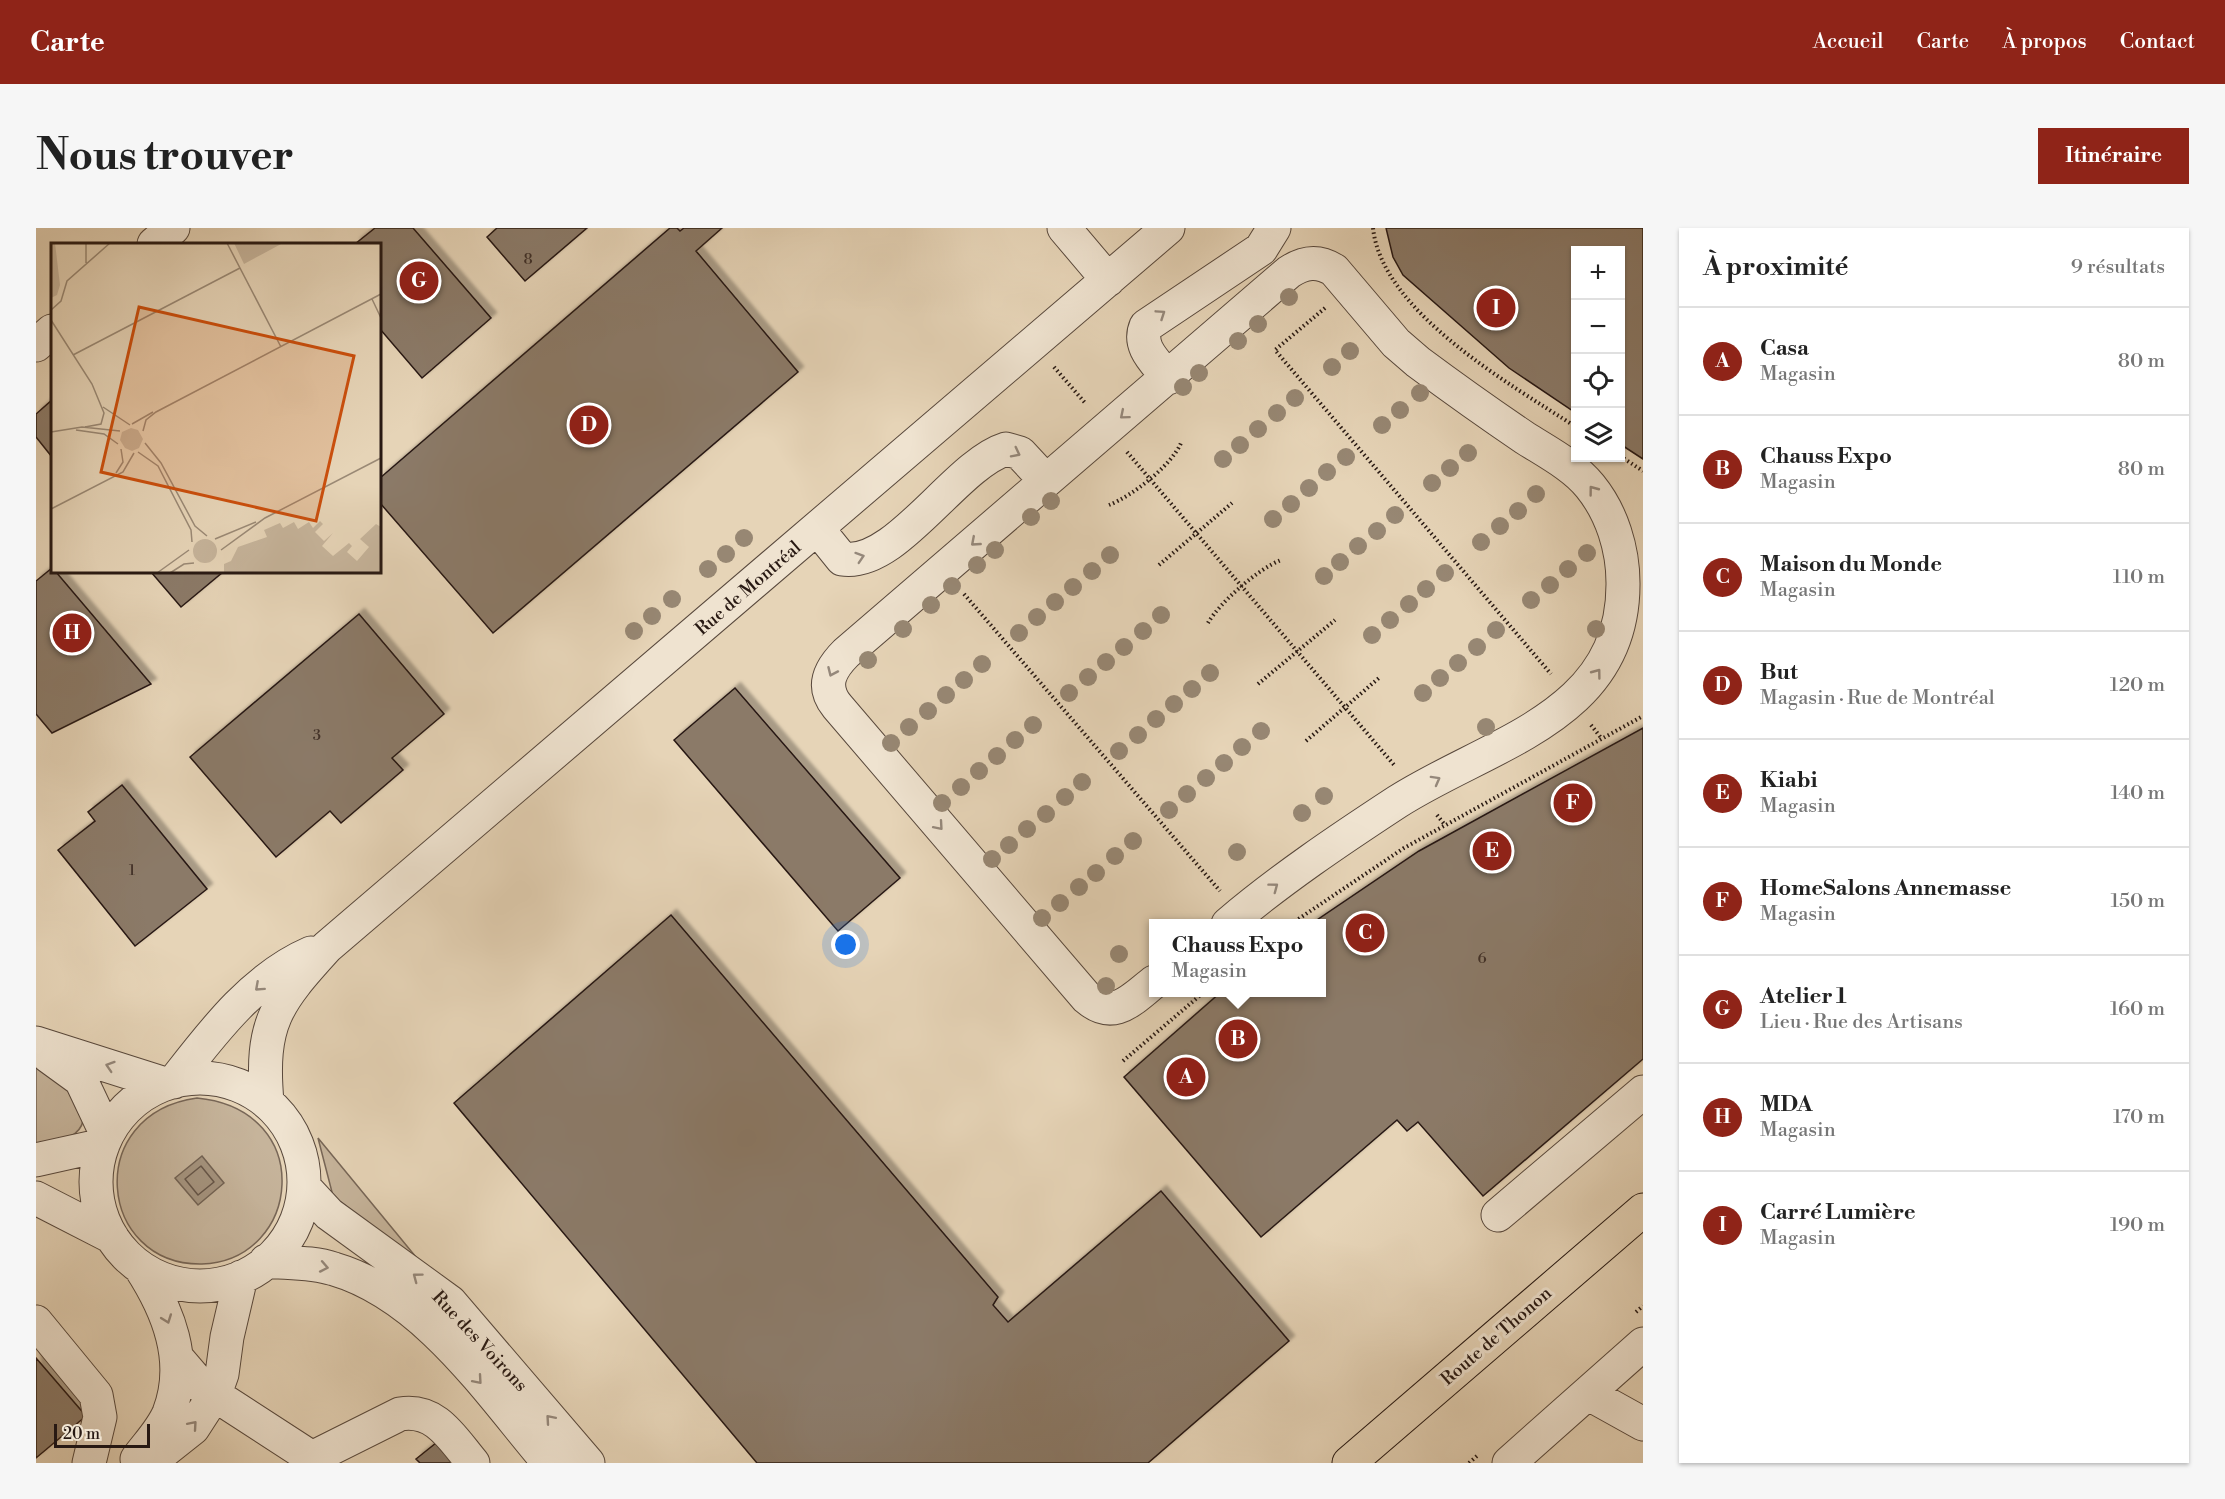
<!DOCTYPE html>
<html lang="fr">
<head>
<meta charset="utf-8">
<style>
  body { margin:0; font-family:"Libre Bodoni",serif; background:#f6f6f6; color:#222 }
  .controls { position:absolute; right:18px; top:18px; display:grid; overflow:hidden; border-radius:0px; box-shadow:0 2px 4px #0004 }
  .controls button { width:54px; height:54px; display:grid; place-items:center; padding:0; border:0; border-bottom:2px solid #e0e0e0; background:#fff; color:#222; font:30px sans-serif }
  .scale { position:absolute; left:18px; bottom:15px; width:96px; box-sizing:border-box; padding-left:6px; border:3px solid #281913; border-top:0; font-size:16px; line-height:21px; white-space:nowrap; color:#281913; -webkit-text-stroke:4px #efe3d0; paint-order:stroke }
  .you { position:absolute; left:810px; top:717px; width:21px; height:21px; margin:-15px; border:4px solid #fff; border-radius:50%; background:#1a73e8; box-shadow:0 0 0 9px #1a73e833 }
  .badge { display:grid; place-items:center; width:39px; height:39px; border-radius:50%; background:#8f2418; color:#fff; font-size:20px; font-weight:700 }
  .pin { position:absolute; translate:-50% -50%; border:3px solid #fff; box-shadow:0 2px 6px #0006 }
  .popup { position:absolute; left:1113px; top:691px; width:177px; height:78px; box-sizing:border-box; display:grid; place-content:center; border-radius:0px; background:#fff; filter:drop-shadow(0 2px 4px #0005); font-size:20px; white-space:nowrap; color:#767676 }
  .popup b { font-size:22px; color:#222 }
  .popup::after { content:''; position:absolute; left:50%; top:100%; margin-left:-12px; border:12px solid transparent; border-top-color:#fff }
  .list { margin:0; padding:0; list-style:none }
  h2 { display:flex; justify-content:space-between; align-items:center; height:78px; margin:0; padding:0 24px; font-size:26px }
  h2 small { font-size:20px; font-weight:400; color:#767676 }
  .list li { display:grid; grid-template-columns:39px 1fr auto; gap:18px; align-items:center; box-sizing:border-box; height:108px; padding:0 24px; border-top:2px solid #e0e0e0 }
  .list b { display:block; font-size:22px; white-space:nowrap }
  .list p { margin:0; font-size:20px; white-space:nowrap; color:#767676 }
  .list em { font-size:20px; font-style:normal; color:#767676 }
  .icon { flex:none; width:33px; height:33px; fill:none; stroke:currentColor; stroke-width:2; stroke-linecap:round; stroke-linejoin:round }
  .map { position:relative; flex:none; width:1607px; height:1235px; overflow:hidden; border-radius:0px }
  header { display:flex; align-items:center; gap:36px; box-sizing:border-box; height:84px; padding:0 30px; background:#8f2418; color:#fff }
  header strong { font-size:28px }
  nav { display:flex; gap:33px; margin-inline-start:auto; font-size:21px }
  .intro { display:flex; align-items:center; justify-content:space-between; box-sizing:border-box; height:144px; padding:0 36px }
  h1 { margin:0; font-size:42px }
  .button { padding:15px 27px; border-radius:0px; background:#8f2418; color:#fff; font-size:21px; font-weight:700 }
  main { display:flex; gap:36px; padding:0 36px }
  aside { flex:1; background:#fff; border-radius:0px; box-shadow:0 2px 4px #0004 }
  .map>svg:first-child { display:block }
  .green { fill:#c6b49b; stroke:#776657; stroke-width:1.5 }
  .water { fill:#a5947f; stroke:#736354; stroke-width:1.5 }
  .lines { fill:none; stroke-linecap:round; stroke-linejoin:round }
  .shore { stroke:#665649; stroke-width:1.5 }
  .building { fill:#8b7a68; stroke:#281913; stroke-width:1.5; filter:url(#shadow) }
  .minor-casing { stroke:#58483c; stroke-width:35 }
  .major-casing { stroke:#281913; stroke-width:35 }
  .path { stroke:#281913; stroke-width:4; stroke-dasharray:1.5 3; stroke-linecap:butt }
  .minor { stroke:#efe3d0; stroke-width:33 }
  .major { stroke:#e6d4b7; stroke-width:33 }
  .tree { fill:#978773 }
  .oneway { stroke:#95887b }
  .labels { text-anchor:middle; stroke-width:6; stroke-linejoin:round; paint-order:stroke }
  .number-label { font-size:15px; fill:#413128 }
  .street-label { font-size:18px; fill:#281913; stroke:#efe3d0 }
  .inset-road { fill:none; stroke:#9a8975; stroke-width:1.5 }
  .view { fill:#cb4f0d; fill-opacity:0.15; stroke:#cb4f0d; stroke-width:3 }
  .inset-edge { fill:none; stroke:#281913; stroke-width:3 }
</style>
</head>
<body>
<header>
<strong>Carte</strong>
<nav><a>Accueil</a><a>Carte</a><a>À propos</a><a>Contact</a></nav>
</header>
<div class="intro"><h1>Nous trouver</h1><a class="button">Itinéraire</a></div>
<main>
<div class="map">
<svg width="1607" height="1235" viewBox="0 0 1607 1235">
  <defs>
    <filter id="shadow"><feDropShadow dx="5.5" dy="-5.5" stdDeviation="1.5" flood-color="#0004"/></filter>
  </defs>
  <rect width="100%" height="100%" fill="#e6d4b7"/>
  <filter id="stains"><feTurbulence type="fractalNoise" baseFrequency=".00333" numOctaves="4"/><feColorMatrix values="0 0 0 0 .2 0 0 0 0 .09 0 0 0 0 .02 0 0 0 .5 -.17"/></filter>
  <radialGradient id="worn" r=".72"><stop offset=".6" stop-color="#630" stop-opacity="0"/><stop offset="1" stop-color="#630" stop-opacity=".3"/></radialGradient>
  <path class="green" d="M0,838L25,849L47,893C43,912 17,914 0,920Z
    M161,870C282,882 265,1033 166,1036C62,1038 46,886 161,870Z
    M282,910L389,1040L297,968Z"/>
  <path class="water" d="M166,928L188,955L162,977L139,950Z"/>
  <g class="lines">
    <path class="shore" d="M165,938L178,954L162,967L149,951Z"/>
  </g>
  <path class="building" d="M339,0H377L455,90L386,150L344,101V16H319Z
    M461,0H551L489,53L451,9Z
    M634,0H641L644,3L648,0H686L660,23L762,144L457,405L344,275V250Z
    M1350,0H1607V231L1584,216V22H1540V185L1473,140L1367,47L1357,29Z
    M16,172V229L0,209V186Z
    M16,340V344H20L115,456L16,505L0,486V353Z
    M115,344H187L145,379Z
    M323,386L408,486L356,530L367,542L305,595L294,583L240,629L154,529Z
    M699,460L864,650L802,703L638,512Z
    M1607,500V831L1447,968L1382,894L1371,903L1361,892L1225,1009L1088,849L1185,764H1286V696H1275L1383,623Z
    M86,557L171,661L99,718L22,622L59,593L52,584Z
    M635,687L962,1069L957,1077L972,1094L1125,963L1253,1113L1112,1235H721L418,875Z
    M0,1130L50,1188L0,1230Z
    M400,1215L417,1235H384L380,1231Z"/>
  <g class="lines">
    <defs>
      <path id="minor" d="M1028,0L1072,52
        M118,16L137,0
        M0,117L16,103
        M1132,150C1120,134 1101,119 1110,98L1225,21L1238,0
        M781,300L806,331C860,340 919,237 970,221L984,225L1010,253
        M1118,754C1095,772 1078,793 1051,770L801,478C785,458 794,441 810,425L1253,44C1268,34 1282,32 1298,42L1360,115L1382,134C1417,160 1452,185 1489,210C1511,224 1538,238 1554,258C1576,285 1587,321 1587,355C1588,489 1455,514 1361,574C1303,612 1245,651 1192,696
        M0,815L129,856
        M12,828L45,852L71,907
        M60 954a104 104 0 1 1 208 0a104 104 0 1 1-208 0Z
        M138,854C176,805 217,750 275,725
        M231,874C224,795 240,775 291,719L1132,0
        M0,932L67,917
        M268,959L293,986L414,1074L552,1235
        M0,970L76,1009
        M1462,987L1607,864
        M230,1033C253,1035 277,1034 298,1041C390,1068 454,1166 513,1235
        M0,1094L60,1167L64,1189L53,1235
        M141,1130L165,1158L276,1230L364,1186C400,1180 416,1210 437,1235
        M1553,1166L1607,1196
        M101,1231C112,1216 126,1202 133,1185C153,1133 132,1082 104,1039
        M113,1235L157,1200L179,1166L186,1146L191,1109L205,1049
        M1473,1235L1607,1116"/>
      <path id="major" d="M1313,1235L1607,982"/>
    </defs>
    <use href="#minor" class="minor-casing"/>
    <use href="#major" class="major-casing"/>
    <path class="path" d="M1337,0C1346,84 1474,156 1540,199
      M1289,80L1239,122L1515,446
      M1018,139L1050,176
      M1091,224L1359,538
      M1584,228L1607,243
      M1073,277C1096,268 1135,238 1145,215
      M1123,337L1196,275
      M928,366L1184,663
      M1172,395C1184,374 1222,341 1245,332
      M1222,456L1299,392
      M1555,497L1566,511
      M1270,513L1344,449
      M1401,587L1409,597
      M1255,696L1368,620L1607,488
      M1087,833L1168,764
      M1600,1084L1607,1078
      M1433,1235L1441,1228"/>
    <use href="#minor" class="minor"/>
    <use href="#major" class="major"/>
  </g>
  <g class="tree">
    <circle cx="1253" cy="69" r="9"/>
    <circle cx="1222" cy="96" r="9"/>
    <circle cx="1202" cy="113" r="9"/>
    <circle cx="1314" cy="123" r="9"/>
    <circle cx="1296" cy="139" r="9"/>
    <circle cx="1163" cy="145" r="9"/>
    <circle cx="1147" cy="159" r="9"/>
    <circle cx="1384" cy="165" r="9"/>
    <circle cx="1259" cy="170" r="9"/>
    <circle cx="1364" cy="182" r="9"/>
    <circle cx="1241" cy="185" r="9"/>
    <circle cx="1346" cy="197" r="9"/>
    <circle cx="1222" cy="201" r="9"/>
    <circle cx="1204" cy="217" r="9"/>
    <circle cx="1432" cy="225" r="9"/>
    <circle cx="1310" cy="229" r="9"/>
    <circle cx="1187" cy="231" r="9"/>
    <circle cx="1414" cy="240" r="9"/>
    <circle cx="1291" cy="244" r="9"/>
    <circle cx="1396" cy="255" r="9"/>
    <circle cx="1273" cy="260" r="9"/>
    <circle cx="1500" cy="266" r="9"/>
    <circle cx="1015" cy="273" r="9"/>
    <circle cx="1255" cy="276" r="9"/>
    <circle cx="1482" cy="283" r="9"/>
    <circle cx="1359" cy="287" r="9"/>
    <circle cx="995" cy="289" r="9"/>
    <circle cx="1237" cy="291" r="9"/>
    <circle cx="1464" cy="298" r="9"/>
    <circle cx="1341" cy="303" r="9"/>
    <circle cx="708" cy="310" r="9"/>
    <circle cx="1445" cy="314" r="9"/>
    <circle cx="1322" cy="318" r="9"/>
    <circle cx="959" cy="322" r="9"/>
    <circle cx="1551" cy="325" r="9"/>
    <circle cx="690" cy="326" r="9"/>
    <circle cx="1074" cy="327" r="9"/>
    <circle cx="1304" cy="334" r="9"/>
    <circle cx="941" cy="337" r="9"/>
    <circle cx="672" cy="341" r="9"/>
    <circle cx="1532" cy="341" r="9"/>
    <circle cx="1056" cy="343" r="9"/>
    <circle cx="1409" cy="345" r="9"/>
    <circle cx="1288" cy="348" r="9"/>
    <circle cx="1514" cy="357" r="9"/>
    <circle cx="916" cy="358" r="9"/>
    <circle cx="1037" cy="359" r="9"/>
    <circle cx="1390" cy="361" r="9"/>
    <circle cx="636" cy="371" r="9"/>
    <circle cx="1495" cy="372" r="9"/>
    <circle cx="1019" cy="374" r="9"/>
    <circle cx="1373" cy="376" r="9"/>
    <circle cx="895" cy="377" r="9"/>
    <circle cx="1125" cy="387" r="9"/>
    <circle cx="616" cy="388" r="9"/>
    <circle cx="1001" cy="389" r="9"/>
    <circle cx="1354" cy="392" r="9"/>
    <circle cx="867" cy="401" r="9"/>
    <circle cx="1560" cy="401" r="9"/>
    <circle cx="1460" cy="402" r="9"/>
    <circle cx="598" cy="403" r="9"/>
    <circle cx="1107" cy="403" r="9"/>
    <circle cx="983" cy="405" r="9"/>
    <circle cx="1336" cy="407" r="9"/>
    <circle cx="1088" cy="419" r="9"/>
    <circle cx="1441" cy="419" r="9"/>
    <circle cx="832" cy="432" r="9"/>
    <circle cx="1070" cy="434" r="9"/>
    <circle cx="1422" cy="435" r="9"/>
    <circle cx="946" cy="436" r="9"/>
    <circle cx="1174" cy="445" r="9"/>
    <circle cx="1052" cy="449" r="9"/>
    <circle cx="1404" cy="450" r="9"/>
    <circle cx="928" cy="452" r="9"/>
    <circle cx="1156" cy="461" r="9"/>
    <circle cx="1033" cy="465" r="9"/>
    <circle cx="1387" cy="465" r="9"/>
    <circle cx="910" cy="467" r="9"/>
    <circle cx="1138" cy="476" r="9"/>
    <circle cx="892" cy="483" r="9"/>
    <circle cx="1120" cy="491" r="9"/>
    <circle cx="997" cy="497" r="9"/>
    <circle cx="873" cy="499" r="9"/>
    <circle cx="1450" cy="499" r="9"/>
    <circle cx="1225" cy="503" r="9"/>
    <circle cx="1102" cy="507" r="9"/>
    <circle cx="979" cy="512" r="9"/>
    <circle cx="855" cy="515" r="9"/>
    <circle cx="1206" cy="519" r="9"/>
    <circle cx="1083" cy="523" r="9"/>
    <circle cx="961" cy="528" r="9"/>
    <circle cx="1188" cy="535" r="9"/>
    <circle cx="943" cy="543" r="9"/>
    <circle cx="1170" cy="550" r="9"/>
    <circle cx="1046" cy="554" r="9"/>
    <circle cx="925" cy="559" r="9"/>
    <circle cx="1151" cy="566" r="9"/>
    <circle cx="1288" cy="568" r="9"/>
    <circle cx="1029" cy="569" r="9"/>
    <circle cx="906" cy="575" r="9"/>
    <circle cx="1133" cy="582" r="9"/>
    <circle cx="1266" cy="585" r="9"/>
    <circle cx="1010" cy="586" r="9"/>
    <circle cx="991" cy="601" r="9"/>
    <circle cx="1097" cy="613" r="9"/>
    <circle cx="973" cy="617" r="9"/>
    <circle cx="1201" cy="624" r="9"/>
    <circle cx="1079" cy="628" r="9"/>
    <circle cx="956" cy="631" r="9"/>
    <circle cx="1060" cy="645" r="9"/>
    <circle cx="1043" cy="659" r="9"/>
    <circle cx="1024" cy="675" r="9"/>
    <circle cx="1006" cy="690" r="9"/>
    <circle cx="1083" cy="726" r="9"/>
    <circle cx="1070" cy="758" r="9"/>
  </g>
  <defs><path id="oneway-chevron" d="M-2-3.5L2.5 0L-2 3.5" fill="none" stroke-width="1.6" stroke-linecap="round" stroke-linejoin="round" transform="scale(1.5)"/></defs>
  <g class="oneway">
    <use href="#oneway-chevron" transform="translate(1125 86) rotate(-34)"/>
    <use href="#oneway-chevron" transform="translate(1088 187) rotate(140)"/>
    <use href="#oneway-chevron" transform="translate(980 225) rotate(27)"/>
    <use href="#oneway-chevron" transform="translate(1557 262) rotate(-127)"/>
    <use href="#oneway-chevron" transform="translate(939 314) rotate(139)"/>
    <use href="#oneway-chevron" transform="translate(824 329) rotate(-18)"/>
    <use href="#oneway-chevron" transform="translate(796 444) rotate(114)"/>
    <use href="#oneway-chevron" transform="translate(1561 445) rotate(-53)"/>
    <use href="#oneway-chevron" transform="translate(1400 552) rotate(-29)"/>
    <use href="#oneway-chevron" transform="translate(903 598) rotate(49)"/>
    <use href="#oneway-chevron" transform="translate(1238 659) rotate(-37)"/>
    <use href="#oneway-chevron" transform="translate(223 759) rotate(138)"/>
    <use href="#oneway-chevron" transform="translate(74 838) rotate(-162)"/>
    <use href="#oneway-chevron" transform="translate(288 1039) rotate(11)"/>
    <use href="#oneway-chevron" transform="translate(381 1049) rotate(-143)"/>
    <use href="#oneway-chevron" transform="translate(131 1091) rotate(70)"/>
    <use href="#oneway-chevron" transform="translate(442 1152) rotate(49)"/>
    <use href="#oneway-chevron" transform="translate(514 1191) rotate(-131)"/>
    <use href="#oneway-chevron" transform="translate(157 1197) rotate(-49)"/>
  </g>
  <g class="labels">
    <g class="number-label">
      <text x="492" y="36">8</text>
      <text x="281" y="512">3</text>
      <text x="96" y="647">1</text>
      <text x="1446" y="735">6</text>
    </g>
    <g class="street-label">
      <text transform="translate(712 360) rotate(-41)" y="6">Rue de Montréal</text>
      <text transform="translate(1460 1108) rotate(-41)" y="6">Route de Thonon</text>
      <text transform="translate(444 1113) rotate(47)" y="6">Rue des Voirons</text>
    </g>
  </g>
  <g transform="translate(15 15)">
    <rect width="330" height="330" fill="#e6d4b7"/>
    <path d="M0,0H4L9,42L6,52L0,55ZM183,0H232L193,21ZM80,185L87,187L92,196L88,205L81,208L74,205L69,197L71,189ZM269,278L272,281L264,289L273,298L282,290L271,303L282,313L298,300L301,303L296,309L306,318L318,304L309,296L325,281L330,284V330H173V321L180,318L187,304L216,294L213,287L229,280L232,285L243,279L247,286L258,279L262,285ZM142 308a12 12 0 1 1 24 0a12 12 0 1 1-24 0Z" fill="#c6b49b"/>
    <path class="inset-road" d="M176,0L230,104M35,20V0M321,56L330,75M0,67L10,58L16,38L59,0M0,77L41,141L53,170L50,181L34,184M22,112L189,25M52,164L79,182M81,181L102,169M25,187L53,191L67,201M92,188L95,177L105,169L330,51M0,189L31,184L69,188M94,200L110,220L144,283L156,293M87,209L107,223L140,287L141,299M65,230L72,219L70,206M0,266L72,229L83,210M164,296L205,279M170,307L214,275L330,215M106,330L138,307M119,330L133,321L143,320"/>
    <path class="view" d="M88,64L303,113L265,278L50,229Z"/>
    <rect width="330" height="330" class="inset-edge"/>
  </g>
  <rect width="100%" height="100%" filter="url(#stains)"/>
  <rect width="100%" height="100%" fill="url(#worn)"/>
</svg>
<div class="controls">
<button>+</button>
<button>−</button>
<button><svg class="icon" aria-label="locate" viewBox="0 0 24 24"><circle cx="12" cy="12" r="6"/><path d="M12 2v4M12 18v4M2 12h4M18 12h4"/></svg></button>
<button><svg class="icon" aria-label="layers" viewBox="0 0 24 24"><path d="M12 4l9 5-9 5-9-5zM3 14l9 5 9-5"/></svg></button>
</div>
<div class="scale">20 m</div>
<div class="you"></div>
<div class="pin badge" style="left:1150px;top:849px">A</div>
<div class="pin badge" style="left:1202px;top:811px">B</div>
<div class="popup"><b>Chauss Expo</b>Magasin</div>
<div class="pin badge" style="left:1329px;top:705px">C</div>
<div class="pin badge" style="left:553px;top:197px">D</div>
<div class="pin badge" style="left:1456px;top:623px">E</div>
<div class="pin badge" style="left:1537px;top:575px">F</div>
<div class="pin badge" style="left:383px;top:53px">G</div>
<div class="pin badge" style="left:36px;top:405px">H</div>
<div class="pin badge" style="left:1460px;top:80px">I</div>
</div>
<aside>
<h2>À proximité<small>9 résultats</small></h2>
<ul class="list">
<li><span class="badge">A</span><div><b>Casa</b><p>Magasin</p></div><em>80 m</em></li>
<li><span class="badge">B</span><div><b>Chauss Expo</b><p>Magasin</p></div><em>80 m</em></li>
<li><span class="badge">C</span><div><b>Maison du Monde</b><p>Magasin</p></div><em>110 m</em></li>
<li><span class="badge">D</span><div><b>But</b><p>Magasin · Rue de Montréal</p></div><em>120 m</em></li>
<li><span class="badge">E</span><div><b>Kiabi</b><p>Magasin</p></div><em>140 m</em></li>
<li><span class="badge">F</span><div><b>HomeSalons Annemasse</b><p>Magasin</p></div><em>150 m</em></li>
<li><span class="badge">G</span><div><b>Atelier 1</b><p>Lieu · Rue des Artisans</p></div><em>160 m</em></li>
<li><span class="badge">H</span><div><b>MDA</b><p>Magasin</p></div><em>170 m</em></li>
<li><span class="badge">I</span><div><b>Carré Lumière</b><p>Magasin</p></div><em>190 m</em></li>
</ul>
</aside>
</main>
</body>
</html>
